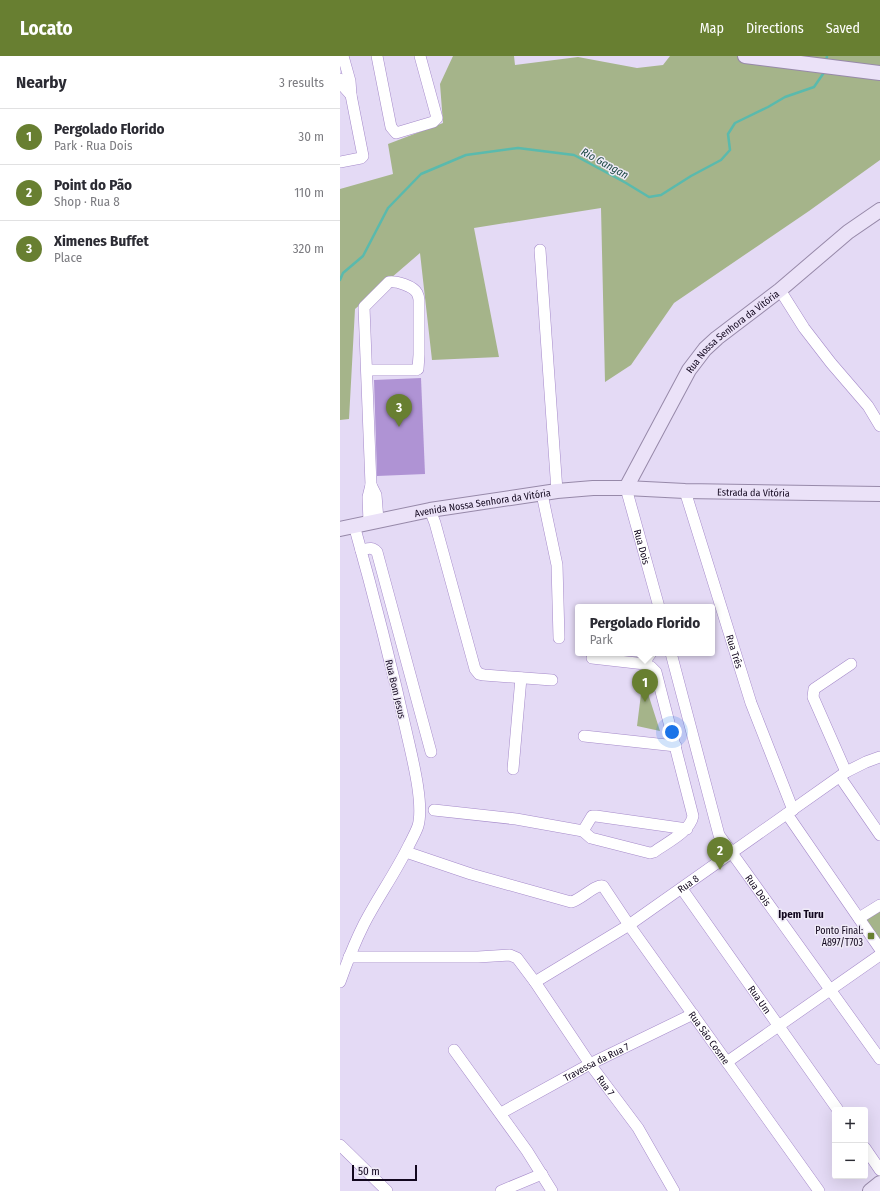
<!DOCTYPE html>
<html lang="en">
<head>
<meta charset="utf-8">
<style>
  body { margin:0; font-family:"Fira Sans Condensed",sans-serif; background:#f7f7f7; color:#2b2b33 }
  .controls { position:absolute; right:12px; bottom:12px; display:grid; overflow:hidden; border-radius:4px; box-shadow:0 4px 16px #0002 }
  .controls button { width:36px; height:36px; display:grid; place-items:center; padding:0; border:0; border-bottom:1px solid #e1e1e2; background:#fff; color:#2b2b33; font:20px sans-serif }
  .scale { position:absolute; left:12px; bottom:10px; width:65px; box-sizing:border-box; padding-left:4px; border:2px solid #12071e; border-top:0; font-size:11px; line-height:14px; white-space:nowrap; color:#12071e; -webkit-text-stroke:3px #efeaf7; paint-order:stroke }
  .you { position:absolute; left:332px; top:676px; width:14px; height:14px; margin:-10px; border:3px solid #fff; border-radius:50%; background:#1a73e8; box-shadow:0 0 0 6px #1a73e833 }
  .badge { display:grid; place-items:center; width:26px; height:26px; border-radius:50%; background:#687f31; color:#fff; font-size:13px; font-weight:700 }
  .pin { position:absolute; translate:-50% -33px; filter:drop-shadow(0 1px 2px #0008) }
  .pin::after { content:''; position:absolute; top:21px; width:14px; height:12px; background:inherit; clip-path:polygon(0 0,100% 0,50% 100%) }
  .popup { position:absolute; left:235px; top:548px; width:140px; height:52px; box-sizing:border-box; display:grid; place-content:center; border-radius:4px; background:#fff; filter:drop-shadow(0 1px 3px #0005); font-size:13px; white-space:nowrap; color:#7c7c81 }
  .popup b { font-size:15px; color:#2b2b33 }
  .popup::after { content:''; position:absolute; left:50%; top:100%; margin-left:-8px; border:8px solid transparent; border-top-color:#fff }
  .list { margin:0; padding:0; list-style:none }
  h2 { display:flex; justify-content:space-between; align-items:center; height:52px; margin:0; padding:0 16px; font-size:17px }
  h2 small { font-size:13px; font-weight:400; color:#7c7c81 }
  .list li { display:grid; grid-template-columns:26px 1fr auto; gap:12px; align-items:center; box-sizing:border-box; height:56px; padding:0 16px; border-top:1px solid #e1e1e2 }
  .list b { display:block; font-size:15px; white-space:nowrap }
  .list p { margin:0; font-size:13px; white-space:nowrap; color:#7c7c81 }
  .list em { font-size:13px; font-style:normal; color:#7c7c81 }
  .map { position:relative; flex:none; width:540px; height:1135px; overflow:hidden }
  header { display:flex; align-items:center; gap:24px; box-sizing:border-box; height:56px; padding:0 20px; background:#687f31; color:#fff }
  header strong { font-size:19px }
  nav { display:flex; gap:22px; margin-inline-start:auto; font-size:14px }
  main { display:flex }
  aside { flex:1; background:#fff }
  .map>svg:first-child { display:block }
  .green { fill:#a5b48a }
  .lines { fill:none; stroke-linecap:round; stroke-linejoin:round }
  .stream { stroke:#5abaad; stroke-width:2.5 }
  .building { fill:#af93d4 }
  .minor-casing { stroke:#a58aca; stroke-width:12 }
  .major-casing { stroke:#9789a9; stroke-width:16 }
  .minor { stroke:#fff; stroke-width:11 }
  .major { stroke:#ebe2f8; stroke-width:14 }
  .poi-dot { fill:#687f31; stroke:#efeaf7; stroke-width:1.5 }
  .labels { text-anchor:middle; stroke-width:3; stroke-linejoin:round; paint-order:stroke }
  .street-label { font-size:10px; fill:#12071e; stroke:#efeaf7 }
  .poi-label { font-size:10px; fill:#12071e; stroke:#efeaf7; text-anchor:end }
  .water-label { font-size:11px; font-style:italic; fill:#1b4741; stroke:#efeaf7 }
  .neighbourhood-label { font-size:11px; font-weight:bold; fill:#12071e; stroke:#efeaf7 }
</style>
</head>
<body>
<header>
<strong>Locato</strong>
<nav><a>Map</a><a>Directions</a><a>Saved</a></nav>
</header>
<main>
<aside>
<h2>Nearby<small>3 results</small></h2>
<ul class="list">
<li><span class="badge">1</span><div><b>Pergolado Florido</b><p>Park · Rua Dois</p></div><em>30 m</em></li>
<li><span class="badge">2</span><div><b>Point do Pão</b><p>Shop · Rua 8</p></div><em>110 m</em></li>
<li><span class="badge">3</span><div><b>Ximenes Buffet</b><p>Place</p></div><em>320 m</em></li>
</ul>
</aside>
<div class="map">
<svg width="540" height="1135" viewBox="0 0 540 1135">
  <rect width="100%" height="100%" fill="#e4daf5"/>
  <path class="green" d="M113,0H174L175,9L238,1L297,12L323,9L330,0H540V104L469,155L334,247L291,309L265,326L261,152L134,172L159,301L92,304L80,197L15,253L9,363L0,364V133L53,118L48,88L103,67L100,28Z
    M303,622L320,675L297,670Z
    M540,855V887L526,864Z"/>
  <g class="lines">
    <path class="stream" d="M486,6L487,0
      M0,224L3,217L23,200L48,152L81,118L126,99L178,92L234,99L286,127L309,141L321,139L351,120L381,104L390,94L388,78L395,67L428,51L445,41L474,31L485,15"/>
  </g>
  <path class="building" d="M81,322L85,418L37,420L34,324Z"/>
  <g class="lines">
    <defs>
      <g id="minor">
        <path d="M37,0L51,71L56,77L93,66L97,62L80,0"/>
        <path d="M0,23L1,28L11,39"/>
        <path d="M0,106L21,102L23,100L11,39L10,25L3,0"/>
        <path d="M200,194L217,435"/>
        <path d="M440,234L464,272L491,307L528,350L540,370"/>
        <path d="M27,314H76L78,313L79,299V244C79,242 78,239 77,237C73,230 57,225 49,226L24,251L31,429"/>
        <path id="s1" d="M286,432L319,551"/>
        <path id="s2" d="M345,435L411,647L453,754"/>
        <path d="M202,438L217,509L219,582"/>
        <path d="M90,454L95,467L135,613L139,618L144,619L212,624"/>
        <path d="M29,466L28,441L31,429L36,439L38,464"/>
        <path d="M21,494C27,493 32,490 37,496L91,696"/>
        <path id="s3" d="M331,597L379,779L540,1003"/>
        <path d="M252,602L305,608L311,611L316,616L353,760C350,776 326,787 314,796L310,797L251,782L243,775L252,760H256L347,773"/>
        <path d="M305,608L308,601L311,597"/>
        <path d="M244,680L336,690"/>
        <path d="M173,713L181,622"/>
        <path d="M506,716L473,641L474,633L511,608"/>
        <path d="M500,721L540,779"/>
        <path d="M94,754L176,763L243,775"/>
        <path d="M447,758L540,893"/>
        <path id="s4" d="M66,796L131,818L231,846C241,844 255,828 263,830L289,869L479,1135"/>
        <path id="s5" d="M342,833L498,1054"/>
        <path d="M519,862L540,849"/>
        <path id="s6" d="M9,901H138L170,899L177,902L195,926L250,1008L298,1072L334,1135"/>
        <path d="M0,926C7,906 15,886 24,868C38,841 56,816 69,789C72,783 76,776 78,770C84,749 73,705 68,683C52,611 34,540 14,469"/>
        <path id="s7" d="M195,926L289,869L506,716L526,706L540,701"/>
        <path d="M114,994L187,1095L212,1135"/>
        <path d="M387,1006L540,899"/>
        <path id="s8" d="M161,1057L250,1008L353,958"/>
        <path d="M0,1089L47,1135"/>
        <path d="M525,1092L540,1114"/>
        <path d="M161,1135L202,1118"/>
      </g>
      <g id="major">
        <path d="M405,0L540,17"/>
        <path id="s9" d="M286,432L349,314L365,293L377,282L440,234L508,176L540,154"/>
        <path id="s10" d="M0,473L90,454L217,435L253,432H286L345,435L540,438"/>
        <path d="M530,1135L540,1127"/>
      </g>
    </defs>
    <use href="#minor" class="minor-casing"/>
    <use href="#major" class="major-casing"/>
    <use href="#minor" class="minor"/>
    <use href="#major" class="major"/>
  </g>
  <rect class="poi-dot" x="527" y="876" width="8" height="8" rx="2"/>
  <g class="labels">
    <g class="street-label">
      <text dy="4" stroke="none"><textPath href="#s9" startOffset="192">Rua Nossa Senhora da Vitória</textPath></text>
      <text dy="4" stroke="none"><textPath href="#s10" startOffset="417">Estrada da Vitória</textPath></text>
      <text dy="4" stroke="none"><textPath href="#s10" startOffset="145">Avenida Nossa Senhora da Vitória</textPath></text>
      <text dy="4" stroke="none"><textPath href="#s1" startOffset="61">Rua Dois</textPath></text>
      <text dy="4" stroke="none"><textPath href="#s2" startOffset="168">Rua Três</textPath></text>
      <text transform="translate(56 633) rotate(77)" y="4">Rua Bom Jesus</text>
      <text dy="4" stroke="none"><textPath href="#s7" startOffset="182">Rua 8</textPath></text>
      <text dy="4" stroke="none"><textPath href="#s3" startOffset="256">Rua Dois</textPath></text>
      <text dy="4" stroke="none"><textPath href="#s5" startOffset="135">Rua Um</textPath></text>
      <text dy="4" stroke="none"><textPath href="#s4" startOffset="394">Rua São Cosme</textPath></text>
      <text dy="4" stroke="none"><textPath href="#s8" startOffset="108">Travessa da Rua 7</textPath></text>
      <text dy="4" stroke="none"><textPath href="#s6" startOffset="324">Rua 7</textPath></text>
    </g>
    <g class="poi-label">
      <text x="523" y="878">Ponto Final:<tspan x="523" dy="12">A897/T703</tspan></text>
    </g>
    <g class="water-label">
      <text transform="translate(265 107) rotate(29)" y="4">Rio Gangan</text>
    </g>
    <g class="neighbourhood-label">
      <text x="461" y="862">Ipem Turu</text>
    </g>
  </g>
</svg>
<div class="controls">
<button>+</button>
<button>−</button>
</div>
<div class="scale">50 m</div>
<div class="you"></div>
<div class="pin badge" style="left:305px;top:646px">1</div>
<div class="popup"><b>Pergolado Florido</b>Park</div>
<div class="pin badge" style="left:380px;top:814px">2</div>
<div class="pin badge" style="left:59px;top:371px">3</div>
</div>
</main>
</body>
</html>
